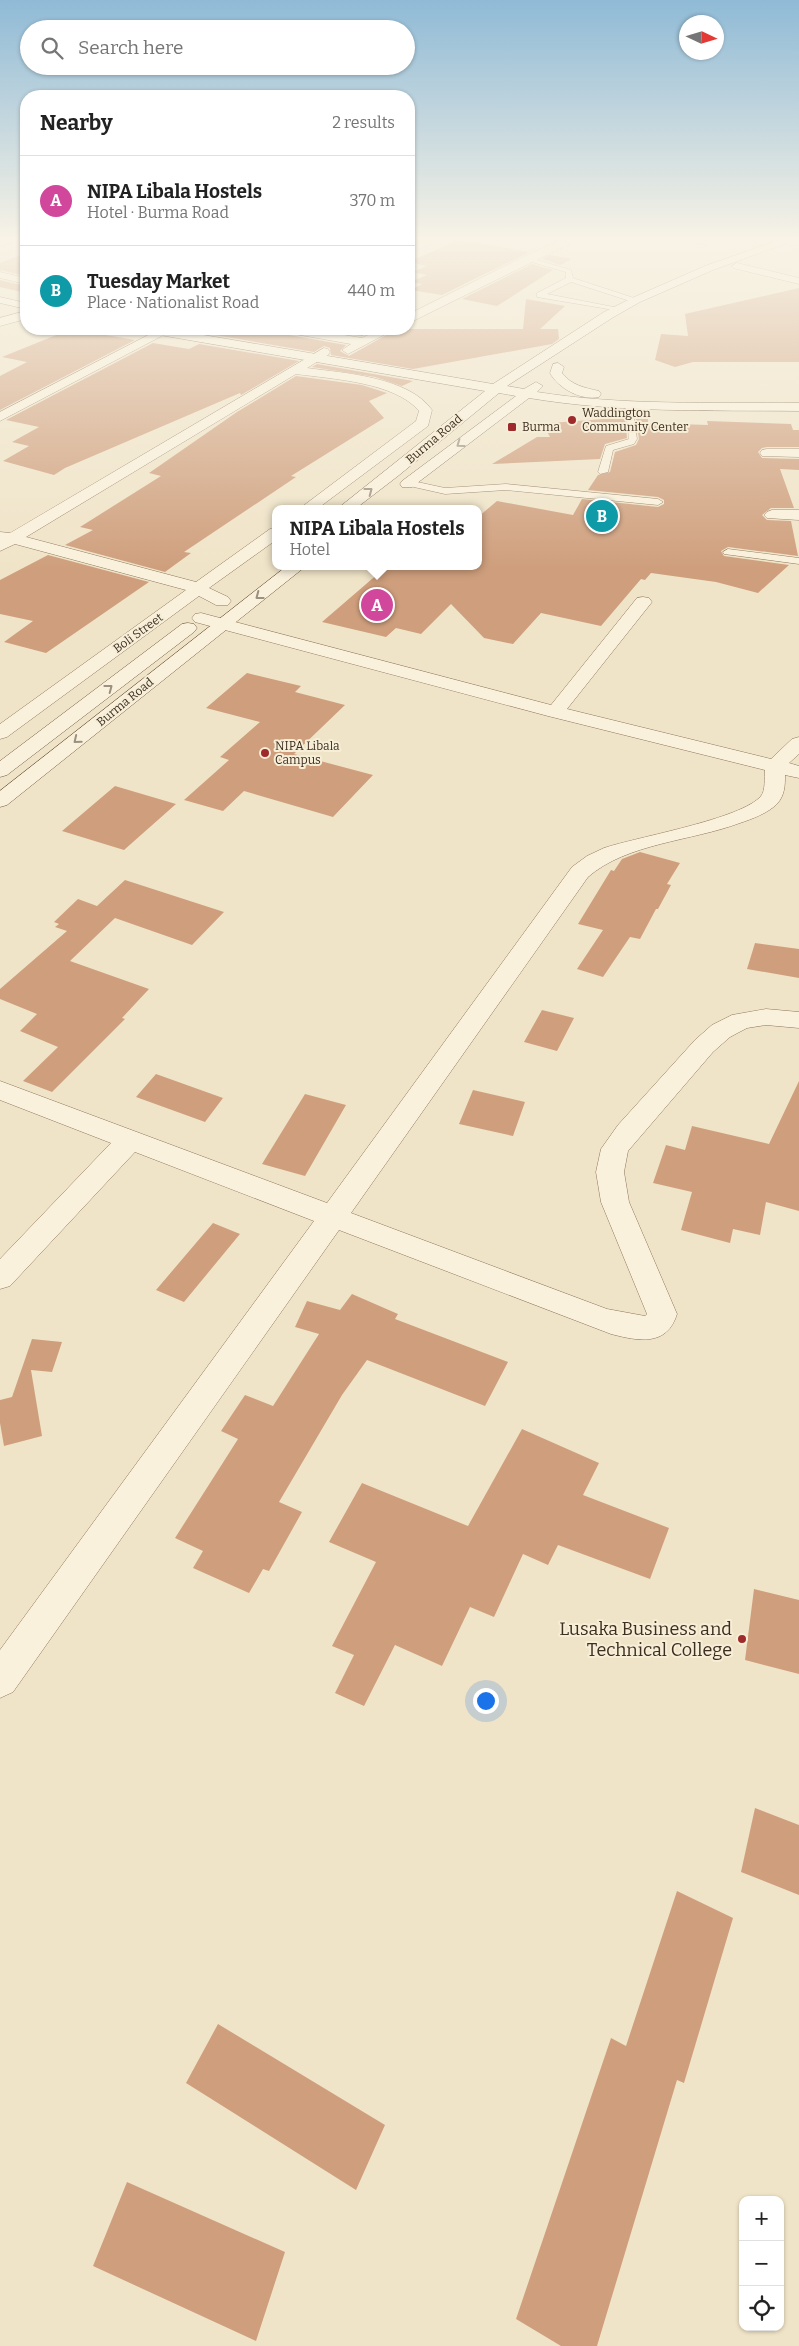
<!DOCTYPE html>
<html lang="en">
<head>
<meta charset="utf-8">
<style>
  body { margin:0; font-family:Bitter,serif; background:#f2f2f2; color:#222 }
  .controls { position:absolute; right:15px; bottom:15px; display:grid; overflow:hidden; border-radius:10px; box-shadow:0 1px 4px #0004 }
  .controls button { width:45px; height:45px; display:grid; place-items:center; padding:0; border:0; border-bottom:1px solid #e0e0e0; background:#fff; color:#222; font:25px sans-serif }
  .compass { position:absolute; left:679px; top:15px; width:45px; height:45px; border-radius:50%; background:#fff; box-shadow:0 1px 4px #0004; rotate:94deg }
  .you { position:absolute; left:485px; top:1700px; width:18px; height:18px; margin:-12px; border:4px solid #fff; border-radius:50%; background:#1a73e8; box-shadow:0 0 0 8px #1a73e833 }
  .badge { display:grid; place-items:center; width:32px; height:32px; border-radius:50%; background:#d93025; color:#fff; font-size:16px; font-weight:700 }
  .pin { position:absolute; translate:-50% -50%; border:2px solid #fff; box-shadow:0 1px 5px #0006 }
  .popup { position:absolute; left:272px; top:505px; width:210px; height:65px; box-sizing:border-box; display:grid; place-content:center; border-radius:10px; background:#fff; filter:drop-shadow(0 1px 4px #0005); font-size:16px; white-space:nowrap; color:#767676 }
  .popup b { font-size:19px; color:#222 }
  .popup::after { content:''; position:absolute; left:50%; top:100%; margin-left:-10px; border:10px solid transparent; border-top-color:#fff }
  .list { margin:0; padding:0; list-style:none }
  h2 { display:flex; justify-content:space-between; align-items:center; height:65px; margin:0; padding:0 20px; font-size:21px }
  h2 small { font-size:16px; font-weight:400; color:#767676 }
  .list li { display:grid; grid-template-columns:32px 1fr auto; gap:15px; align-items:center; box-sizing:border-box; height:90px; padding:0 20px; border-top:1px solid #e0e0e0 }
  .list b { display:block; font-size:19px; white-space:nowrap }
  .list p { margin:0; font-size:16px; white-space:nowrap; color:#767676 }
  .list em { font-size:16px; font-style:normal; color:#767676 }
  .icon { flex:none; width:28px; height:28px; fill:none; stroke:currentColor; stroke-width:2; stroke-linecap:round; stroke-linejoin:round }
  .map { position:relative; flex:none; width:799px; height:2346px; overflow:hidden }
  .search { position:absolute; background:#fff; box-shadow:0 1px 4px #0004; left:20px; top:20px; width:395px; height:55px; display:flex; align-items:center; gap:12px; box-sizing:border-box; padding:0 18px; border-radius:28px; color:#767676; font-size:19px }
  .panel { position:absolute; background:#fff; box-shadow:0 1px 4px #0004; left:20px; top:90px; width:395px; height:245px; border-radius:20px }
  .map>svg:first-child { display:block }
  .building { fill:#cf9f7d }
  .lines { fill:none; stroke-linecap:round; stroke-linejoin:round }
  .service-casing { stroke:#8d765c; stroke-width:1 }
  .minor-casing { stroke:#8d765c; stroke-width:1 }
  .secondary-casing { stroke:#6f573f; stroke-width:1 }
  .service { fill:#faf1dc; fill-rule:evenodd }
  .minor { fill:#faf1dc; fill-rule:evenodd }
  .secondary { fill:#faf1dc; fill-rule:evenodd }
  .oneway { stroke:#9c907e }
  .poi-dot { fill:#9e2a2b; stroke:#f7eed8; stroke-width:2 }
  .labels { text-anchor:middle; stroke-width:4; stroke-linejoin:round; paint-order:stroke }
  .far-poi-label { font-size:12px; fill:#3d2e20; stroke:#f7eed8; text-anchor:start }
  .far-street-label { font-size:12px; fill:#3d2e20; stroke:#f7eed8 }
  .near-poi-label { font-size:18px; fill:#3d2e20; stroke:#f7eed8; text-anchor:end }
</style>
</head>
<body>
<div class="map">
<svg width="799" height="2346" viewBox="0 0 799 2346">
  <rect width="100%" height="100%" fill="#f0e4c8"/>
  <path class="building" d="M458,240L529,252L442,295L411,290L422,284L410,282L427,275L413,272L427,266L409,262Z
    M26,253V276L0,270V263Z
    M550,255L571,259L561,265L542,259Z
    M532,264L553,270L497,306L462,299Z
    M0,280L26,286V293L0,287Z
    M799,288V362H693L675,367L655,360L661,334L688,336L685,314Z
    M526,299L565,306L540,329H558L559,339L552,344L413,369L331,355L330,348L324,346L314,352L215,335L226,329H281L289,335L346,345L340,351L349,356L397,329H523Z
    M71,329L135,340L0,410V376L27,362L2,357Z
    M318,329H376L362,336Z
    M153,343L189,349L199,344L299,361L241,395L240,393L65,468L54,475L3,461L29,446L12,442L39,427L6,420Z
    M317,364L413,381L402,386L375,377L312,367Z
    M296,376L362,385L387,393L369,401L384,418L291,476L296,477L184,552L191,553L165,572L65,545L93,530L80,527L161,476L149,473L237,412Z
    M617,418H625L627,438L605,444L600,459L492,464L537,437H550L544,426L552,425L550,423Z
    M636,419H648V423L708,425L707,421L791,424L793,430H799V447H767L762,448L758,452L762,458L799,459V470L780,469L794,508H771L762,515L767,520L791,521L798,556L728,547L721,551L724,556L789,565L758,593L716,582L651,573L645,580L641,579L601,626L541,613L513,644L484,638L451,604L421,634L396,628L386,637L322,622L387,566H478V517L497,501L573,515L582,499L658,507L664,504V500L658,497L588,490L598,475L610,472L615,452L636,445L639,439Z
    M48,555L149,582L46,653L4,642L33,621L0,614V580Z
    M247,673L301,686L295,692L345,705L294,754L373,775L333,817L244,791L223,811L184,800L229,760L220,757L260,722L206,708Z
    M115,786L176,804L124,850L62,831Z
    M640,852L680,863L667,884L671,885L658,909H656L640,939L630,937L603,977L577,969L603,930L578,924L611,870L614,871L622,859Z
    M125,880L224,912L192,945L115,918L70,961L149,989L122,1018L125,1019L52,1092L23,1081L58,1047L20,1031L37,1014L0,999V989L67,931L55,927L59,924L54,922L78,899L97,906Z
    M755,943L799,949V978L747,969Z
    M542,1010L574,1018L557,1051L524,1042Z
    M156,1074L223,1098L205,1122L136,1097Z
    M799,1081V1211L766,1202L760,1235L733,1229L730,1243L681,1230L692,1192L653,1183L666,1145L685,1150L692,1126L769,1144Z
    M473,1090L525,1102L513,1136L459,1124Z
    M305,1094L346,1105L305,1176L262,1164Z
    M213,1223L240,1234L184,1302L156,1290Z
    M352,1294L398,1314L395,1319L508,1362L485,1406L367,1360L342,1395L279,1502L302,1512L269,1571L263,1569L249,1593L193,1568L203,1551L175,1538L238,1439L221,1431L245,1395L273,1406L319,1334L295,1327L307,1301L340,1310Z
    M32,1339L62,1342L52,1372L31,1370L42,1436L4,1446L0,1423V1400L12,1397Z
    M522,1429L599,1463L583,1495L669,1528L650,1579L558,1545L548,1565L523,1554L494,1617L470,1607L442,1666L395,1645L364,1706L335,1693L354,1655L332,1646L376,1562L329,1542L362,1483L468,1526Z
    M754,1589L799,1600V1674L745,1660Z
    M755,1808L799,1825V1895L741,1872Z
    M677,1891L733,1918L684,2083L677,2080L597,2346H561L516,2319L611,2038L626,2046Z
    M218,2024L385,2125L356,2190L186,2083Z
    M127,2182L285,2252L256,2341L93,2266Z"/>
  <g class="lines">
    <defs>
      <path id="service" d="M686,239H699L709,243L706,245Z
        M527,257L571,270L573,278L640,300L633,302L571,282L547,294L624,309L620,311L537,297V293L566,278V272L525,260V258Z
        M625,403L632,405L637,439L634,444L613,450L608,472L600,474L598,472L606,446L629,439Z
        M408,480L445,488L506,484L658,499L663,502L658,505L506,490L445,494L405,485L403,483Z
        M728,549L799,558V564L724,554L723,552Z"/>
      <path id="minor" d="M17,239L16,241L0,246V240Z
        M424,239H438L409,254V247Z
        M564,239H579L409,323V314L529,254Z
        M737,263L799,278V284L733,268L732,266Z
        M0,272L26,278V284L0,278Z
        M26,311V319L0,326V318Z
        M160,329H175L0,421V412Z
        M283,329H308L362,338L380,329H395L348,354L342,350L351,344L289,333Z
        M324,348L328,349L330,352L328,355L307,368C344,373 409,377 432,410L428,426L317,509H299L416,421L419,411C395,382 332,379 296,374L26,537L196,582L270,529L276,527V540L209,588L228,597L231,601L228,605H216L199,596L7,737L0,739V724L186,590L15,544L0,551V532L10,533Z
        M767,449H799V457L762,456L760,453L762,450Z
        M772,510H799V520L767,518L764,515L767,512Z
        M643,597L649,598L652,602L567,709L771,759L792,739L799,737V754L789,763L799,766V778L785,775C785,785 785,795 777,804C768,813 752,819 740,823C692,841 627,843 588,877L351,1213L607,1309L645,1316L647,1314L601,1202L596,1172L601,1149L618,1125L695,1040L712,1025L732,1015L766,1009L799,1012V1028L766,1025L747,1028L730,1037L713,1052L628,1151L624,1172L629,1202L677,1314C667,1347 638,1341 611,1334L339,1230L13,1692L0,1698V1650L314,1221L135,1152L10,1286L0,1289V1259L111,1143L0,1100V1081L327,1203L572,867L587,856L604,848C637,837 742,819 761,796C766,790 764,778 765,770L548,716L195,622L192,618L195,614L201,613L551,705L637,598Z"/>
      <path id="secondary" d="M782,239H798L713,270L640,302L612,318L507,386L524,389L536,382L543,386L537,392C623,406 712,402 799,403V411C709,410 618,413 529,398L412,487H402L400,484L402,481L516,396L499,393L398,476L355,509H337L485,391L148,333L142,329H168L493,384L604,312L632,298L705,266Z
        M0,297L26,303V309L0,303Z
        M558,363L564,367L562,373C571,385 585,388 599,391L601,394L599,397C581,401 558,388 550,373L553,364Z
        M287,566H306L7,805L0,807V791Z
        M188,623L194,624L197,628L194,632L7,775L0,777V761L182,624Z"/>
    </defs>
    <use href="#service" class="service-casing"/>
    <use href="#minor" class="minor-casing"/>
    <use href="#secondary" class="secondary-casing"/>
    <use href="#service" class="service"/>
    <use href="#minor" class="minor"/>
    <use href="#secondary" class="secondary"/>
  </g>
  <defs><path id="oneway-chevron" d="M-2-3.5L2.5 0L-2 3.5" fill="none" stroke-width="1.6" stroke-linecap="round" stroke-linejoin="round" transform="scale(1.25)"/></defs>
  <g class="oneway">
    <use href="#oneway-chevron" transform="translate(460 444) rotate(144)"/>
    <use href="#oneway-chevron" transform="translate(369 491) rotate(-37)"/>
    <use href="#oneway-chevron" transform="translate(259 596) rotate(143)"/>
    <use href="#oneway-chevron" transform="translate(109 688) rotate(-37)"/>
    <use href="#oneway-chevron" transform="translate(77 740) rotate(141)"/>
  </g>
  <linearGradient id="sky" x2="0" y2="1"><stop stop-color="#8fbad6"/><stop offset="0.42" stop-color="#f8f3e6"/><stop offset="1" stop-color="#f8f3e6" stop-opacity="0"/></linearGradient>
  <rect width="799" height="568" fill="url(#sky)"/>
  <g class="poi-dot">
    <circle cx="572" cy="420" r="5"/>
    <rect x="507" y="422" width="10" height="10" rx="2.5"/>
    <circle cx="265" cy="753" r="5"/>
    <circle cx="742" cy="1639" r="5"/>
  </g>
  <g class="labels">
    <g class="far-poi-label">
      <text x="582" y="417">Waddington<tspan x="582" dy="14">Community Center</tspan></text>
      <text x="522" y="431">Burma</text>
      <text x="275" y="750">NIPA Libala<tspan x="275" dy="14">Campus</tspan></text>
    </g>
    <g class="far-street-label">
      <text transform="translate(434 439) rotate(-40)" y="4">Burma Road</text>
      <text transform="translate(138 633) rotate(-36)" y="4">Boli Street</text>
      <text transform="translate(125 702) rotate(-39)" y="4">Burma Road</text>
    </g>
    <g class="near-poi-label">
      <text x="732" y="1635">Lusaka Business and<tspan x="732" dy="21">Technical College</tspan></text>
    </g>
  </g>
</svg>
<div class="controls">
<button>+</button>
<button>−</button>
<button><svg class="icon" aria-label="locate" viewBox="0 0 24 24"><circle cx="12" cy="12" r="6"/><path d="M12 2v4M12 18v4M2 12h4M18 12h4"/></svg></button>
</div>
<svg class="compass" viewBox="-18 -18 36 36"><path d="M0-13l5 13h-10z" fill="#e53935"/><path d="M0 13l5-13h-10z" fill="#767676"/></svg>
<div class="you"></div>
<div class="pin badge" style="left:377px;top:605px;background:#d1479c">A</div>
<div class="popup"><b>NIPA Libala Hostels</b>Hotel</div>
<div class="pin badge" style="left:602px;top:516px;background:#0f9aa8">B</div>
<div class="search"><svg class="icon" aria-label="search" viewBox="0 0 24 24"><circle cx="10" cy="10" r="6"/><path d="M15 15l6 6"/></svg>Search here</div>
<section class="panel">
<h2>Nearby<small>2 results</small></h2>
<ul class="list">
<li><span class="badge" style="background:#d1479c">A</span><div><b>NIPA Libala Hostels</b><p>Hotel · Burma Road</p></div><em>370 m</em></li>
<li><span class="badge" style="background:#0f9aa8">B</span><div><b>Tuesday Market</b><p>Place · Nationalist Road</p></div><em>440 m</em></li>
</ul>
</section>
</div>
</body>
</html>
